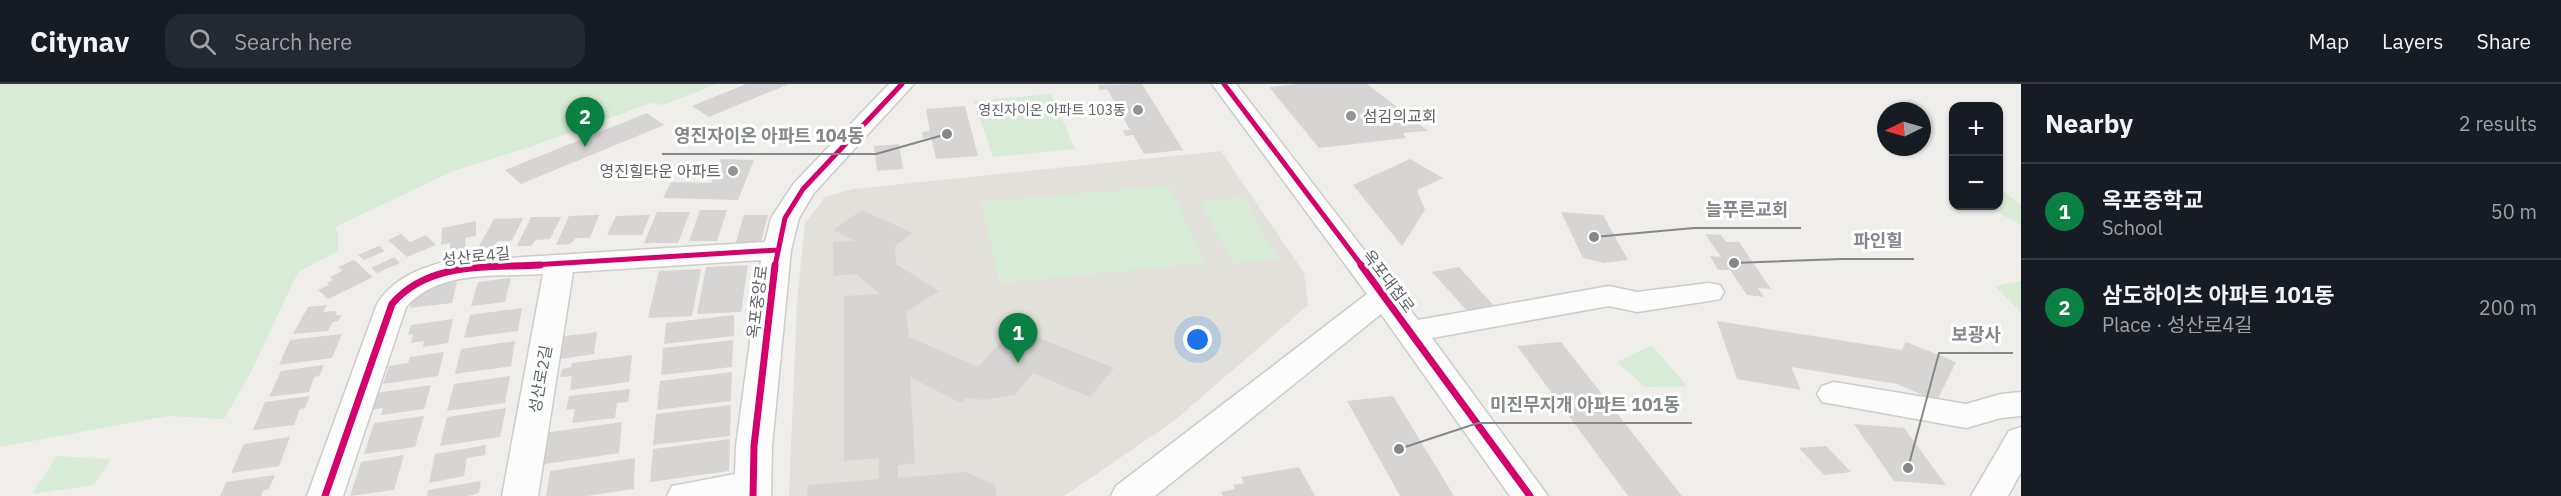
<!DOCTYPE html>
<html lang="en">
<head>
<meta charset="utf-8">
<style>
  body { margin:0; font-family:"IBM Plex Sans","Noto Sans KR",sans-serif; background:#242831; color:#f1f3f6 }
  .controls { position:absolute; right:18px; top:18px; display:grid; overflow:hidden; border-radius:12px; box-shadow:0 2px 4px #0004 }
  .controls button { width:54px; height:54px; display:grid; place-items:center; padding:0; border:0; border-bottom:2px solid #363941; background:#171b24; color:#f1f3f6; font:30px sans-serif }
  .compass { position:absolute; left:1877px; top:18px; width:54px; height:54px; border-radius:50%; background:#171b24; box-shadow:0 2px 4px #0004; rotate:265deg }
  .you { position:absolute; left:1198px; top:256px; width:21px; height:21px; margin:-15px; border:4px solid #fff; border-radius:50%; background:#1a73e8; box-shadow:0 0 0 9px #1a73e833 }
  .badge { display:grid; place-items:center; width:39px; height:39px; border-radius:50%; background:#0b8043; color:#fff; font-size:20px; font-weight:700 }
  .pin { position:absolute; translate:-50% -50px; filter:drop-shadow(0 2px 3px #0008) }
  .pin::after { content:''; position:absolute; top:32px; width:21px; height:18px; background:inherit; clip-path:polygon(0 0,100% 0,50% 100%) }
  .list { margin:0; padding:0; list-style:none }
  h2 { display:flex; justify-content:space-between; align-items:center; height:78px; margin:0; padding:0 24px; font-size:26px }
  h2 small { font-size:20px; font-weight:400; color:#9ea1a6 }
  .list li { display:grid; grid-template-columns:39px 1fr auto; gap:18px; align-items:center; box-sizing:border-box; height:96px; padding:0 24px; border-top:2px solid #363941 }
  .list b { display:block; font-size:22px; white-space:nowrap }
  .list p { margin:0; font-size:20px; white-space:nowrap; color:#9ea1a6 }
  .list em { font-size:20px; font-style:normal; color:#9ea1a6 }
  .icon { flex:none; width:33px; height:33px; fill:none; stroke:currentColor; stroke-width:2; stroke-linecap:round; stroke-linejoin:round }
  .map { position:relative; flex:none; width:2021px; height:412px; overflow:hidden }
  header { display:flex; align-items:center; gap:36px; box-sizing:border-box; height:84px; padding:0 30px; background:#171b24; border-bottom:2px solid #363941 }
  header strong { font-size:28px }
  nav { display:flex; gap:33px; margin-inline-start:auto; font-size:21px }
  .search { width:420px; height:54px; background:#242831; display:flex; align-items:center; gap:15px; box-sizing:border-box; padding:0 21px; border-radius:18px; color:#9ea1a6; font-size:22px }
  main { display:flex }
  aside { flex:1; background:#171b24 }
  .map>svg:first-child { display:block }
  .education { fill:#e2e0da }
  .green { fill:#d8ebd6 }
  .building { fill:#d6d5d3 }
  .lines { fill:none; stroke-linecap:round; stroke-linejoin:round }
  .minor-casing { stroke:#cbcccc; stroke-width:3 }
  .minor { fill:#fdfcfc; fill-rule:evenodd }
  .cycleway-far1-casing { stroke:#fff; stroke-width:8 }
  .cycleway-casing { stroke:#fff; stroke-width:10 }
  .cycleway-far1 { stroke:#d6006c; stroke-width:5 }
  .cycleway { stroke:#d6006c; stroke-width:7 }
  .poi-dot { fill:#919496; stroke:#fff; stroke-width:2 }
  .labels { text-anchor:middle; stroke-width:6; stroke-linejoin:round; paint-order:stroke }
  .far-poi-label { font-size:14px; fill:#5f6368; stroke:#fff; text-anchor:end }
  .poi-label { font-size:16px; fill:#5f6368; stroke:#fff; text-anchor:start }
  .street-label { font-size:16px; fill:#5f6368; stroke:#fff }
  .leader { fill:none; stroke:#84888a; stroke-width:2 }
  .callout-dot { fill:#84888a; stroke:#fff; stroke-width:2 }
  .callout-label { font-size:18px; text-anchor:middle; font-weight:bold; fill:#84888a; stroke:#fff; stroke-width:6; stroke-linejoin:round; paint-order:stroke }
</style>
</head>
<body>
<header>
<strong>Citynav</strong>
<div class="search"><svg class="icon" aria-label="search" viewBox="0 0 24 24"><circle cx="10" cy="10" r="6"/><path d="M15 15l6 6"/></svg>Search here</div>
<nav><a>Map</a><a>Layers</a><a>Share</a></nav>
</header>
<main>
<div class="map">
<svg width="2021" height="412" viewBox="0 0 2021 412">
  <rect width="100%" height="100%" fill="#efeeea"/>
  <path class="education" d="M1221,67L1304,189L1308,221L1174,337L1064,412H789L797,218L805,139L826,112L854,105Z"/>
  <path class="green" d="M0,0H717L664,21L651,19L530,63L453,87L335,143L338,149V167L298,188L249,292L224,335L167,332L0,363Z
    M1051,10L1075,65L993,73L974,17Z
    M1169,102L1206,179L1000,199L981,118Z
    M1999,104L2021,121V141L1986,122H1998Z
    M1244,113L1278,175L1232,179L1200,117Z
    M2021,197V228L1995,202Z
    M1652,261L1687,302L1645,303L1617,278Z
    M57,372L111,375L94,401L32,410Z"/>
  <path class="building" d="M746,0H789L709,33L692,22Z
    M1142,0L1183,66L1144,70L1133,51L1125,52L1123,46H1130L1107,5L1100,6L1098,1Z
    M1296,0H1367L1428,47L1403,49L1406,54L1319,64L1269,3Z
    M965,22L978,72L936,75L931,53L923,54L922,48L930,47L926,25Z
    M647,29L664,41L521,100L505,86Z
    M899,60L903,85L877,87L874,62Z
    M721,75L754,76L738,116L663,114L671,98L711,99Z
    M1410,75L1443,94L1417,106L1425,126L1402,162L1353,101Z
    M700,126H727L717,157H689Z
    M862,126L913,149L895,162L896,180L939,207L906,228L909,253L978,283L1014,244L1114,284L1090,313L1033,289L1015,311L984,316L967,314L961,319L910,293L915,379L898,381V394L966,388L995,401L997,412H807L808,401L879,395V374L844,377V212L880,210L856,190L833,192V158L855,157L833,146Z
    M657,128H690L678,159H644Z
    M1561,128L1603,131L1628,176L1604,179L1583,174Z
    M599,131L590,154H576L570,160L556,161L569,132Z
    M650,131L642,151H607L616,132Z
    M744,131H768L761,158H736Z
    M531,133H561L550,155L536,156L531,162H517Z
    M523,134L512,157H498L492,164H478L494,135Z
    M476,137V152L465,154L466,166L450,169V159L441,161L442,144Z
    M401,150L410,158L426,151L436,161L407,173L388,156Z
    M1705,150L1721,151L1726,158H1739L1771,205L1758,204L1764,213L1747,211L1730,186H1718L1710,172L1721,173Z
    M379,162L385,167L364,176L358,171Z
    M394,173L400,179L377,189L371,184Z
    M354,176L373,193L328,215L318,206L329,201L327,199L333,196L330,193L342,187L338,183Z
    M748,181L741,228L697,230L706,183Z
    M1459,183L1496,224L1468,228L1432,188Z
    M701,185L692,232L648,234L659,187Z
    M511,194L505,218L471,222L478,198Z
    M457,198L452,219L410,224L414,211L433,201Z
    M327,221L323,228L337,227L335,231H342L338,237L333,238L328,247L293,250L308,223Z
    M522,224L518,247L464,254L470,231Z
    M734,231V252L664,260L666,239Z
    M453,235L448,259L423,263L424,257L411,259L413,250L408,251L411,241Z
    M1717,237L1902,266L1906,258L1956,278L1937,317L1897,300L1791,283L1801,306L1737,295Z
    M597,248L594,270L554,276L558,253Z
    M342,250L332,274L279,281L290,256Z
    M733,256L732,283L661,291L663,264Z
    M515,257L511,282L455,290L461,265Z
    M1561,258L1682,412H1628L1517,262Z
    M444,268L438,292L383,300L389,282L408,279L410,273Z
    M632,271L629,298L570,306L572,292L560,293L562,285L571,283L572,279Z
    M324,281L319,292L314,293L309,308L269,313L281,287Z
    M732,288L731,317L657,326L660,297Z
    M510,292L505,319L447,327L454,300Z
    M431,301L424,325L381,331L383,324L370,326L376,309Z
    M630,305L628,318L617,319L615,334L572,339L575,325L566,326L569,312Z
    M310,312L305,324L300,325L294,341L253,346L265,318Z
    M1393,312L1454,412H1400L1347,317Z
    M731,321L730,352L653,361L656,330Z
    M506,324L500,353L440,362L447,333Z
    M424,332L415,363L364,370L374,339Z
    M622,338L619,369L539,381L544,349Z
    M1854,340L1904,344L1946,401L1894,397Z
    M290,353L279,382L231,389L244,360Z
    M730,355L729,387L650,398L653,365Z
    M486,361L485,371L467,374L464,392L429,399L435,370Z
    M1826,362L1851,388L1824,391L1799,364Z
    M404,371L394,406L350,412L361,378Z
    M635,374L634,405L587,412H546L550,387Z
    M1299,383L1315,412H1223L1221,408L1235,405L1233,401L1244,399L1241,393Z
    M275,391L269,405L264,406L261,412H220L226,398Z
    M481,397L479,409L468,412H427L428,406Z"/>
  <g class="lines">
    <defs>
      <path id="minor" d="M889,0H914L814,109L799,134L791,166L772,362L771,412H667L672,402L735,390L736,362L761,176L573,188L538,412H502L543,190C497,193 440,185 406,223L343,412H307L377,220C392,196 417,185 444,178L765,158L771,134L794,99Z
        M1212,0H1236L1418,236L1609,202L1637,208L1709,199L1720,201L1724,208L1720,215L1709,217L1637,228L1609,222L1432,254L1548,412H1510L1381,230L1155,412H1111L1116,402L1367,210Z
        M1834,298L1966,320L2001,310L2021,308V332L2001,334L1966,344L1822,318L1817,310L1822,302Z
        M2021,343V388L2008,412H1971L2009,347Z"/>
    </defs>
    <use href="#minor" class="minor-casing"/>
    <use href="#minor" class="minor"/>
    <defs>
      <path id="cycleway-far1" d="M1224,0L1362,182
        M516,182L777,166
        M775,182L785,134L803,105L902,0"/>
      <path id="cycleway" d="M1361,181L1530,412
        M325,412L392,220C429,177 488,184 540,181
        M753,412L754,362L775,181"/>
    </defs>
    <use href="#cycleway-far1" class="cycleway-far1-casing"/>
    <use href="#cycleway" class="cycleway-casing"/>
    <use href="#cycleway-far1" class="cycleway-far1"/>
    <use href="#cycleway" class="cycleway"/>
  </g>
  <g class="poi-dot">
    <circle cx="1138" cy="26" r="6"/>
    <circle cx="1351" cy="32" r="6"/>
    <circle cx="733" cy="87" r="6"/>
  </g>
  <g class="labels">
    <g class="far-poi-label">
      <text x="1126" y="31">영진자이온 아파트 103동</text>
    </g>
    <g class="poi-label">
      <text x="1363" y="38">섬김의교회</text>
      <text x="721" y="93" text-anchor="end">영진힐타운 아파트</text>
    </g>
    <g class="street-label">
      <text transform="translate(476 172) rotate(-6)" y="6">성산로4길</text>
      <text transform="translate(1389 197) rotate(53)" y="6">옥포대첩로</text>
      <text transform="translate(757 218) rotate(-83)" y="6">옥포중앙로</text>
      <text transform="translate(540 295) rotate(-80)" y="6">성산로2길</text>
    </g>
  </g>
  <path class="leader" d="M947 50L876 70H662M1594 153L1694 144H1801M1734 179L1841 175H1914M1908 384L1939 269H2013M1399 365L1478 339H1692"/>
  <g class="callout-dot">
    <circle cx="947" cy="50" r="6"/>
    <circle cx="1594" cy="153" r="6"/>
    <circle cx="1734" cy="179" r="6"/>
    <circle cx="1908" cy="384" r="6"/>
    <circle cx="1399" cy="365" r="6"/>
  </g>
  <g class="callout-label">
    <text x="769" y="58">영진자이온 아파트 104동</text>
    <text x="1747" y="132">늘푸른교회</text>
    <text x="1878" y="163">파인힐</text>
    <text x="1976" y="257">보광사</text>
    <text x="1585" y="327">미진무지개 아파트 101동</text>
  </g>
</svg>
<div class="controls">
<button>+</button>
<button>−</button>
</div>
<svg class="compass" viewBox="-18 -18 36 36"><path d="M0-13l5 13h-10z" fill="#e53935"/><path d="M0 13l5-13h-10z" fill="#9ea1a6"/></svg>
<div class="you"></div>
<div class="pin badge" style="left:1018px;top:279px">1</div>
<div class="pin badge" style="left:585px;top:63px">2</div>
</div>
<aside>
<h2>Nearby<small>2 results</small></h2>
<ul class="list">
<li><span class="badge">1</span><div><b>옥포중학교</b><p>School</p></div><em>50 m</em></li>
<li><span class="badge">2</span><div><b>삼도하이츠 아파트 101동</b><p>Place · 성산로4길</p></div><em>200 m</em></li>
</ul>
</aside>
</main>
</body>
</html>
